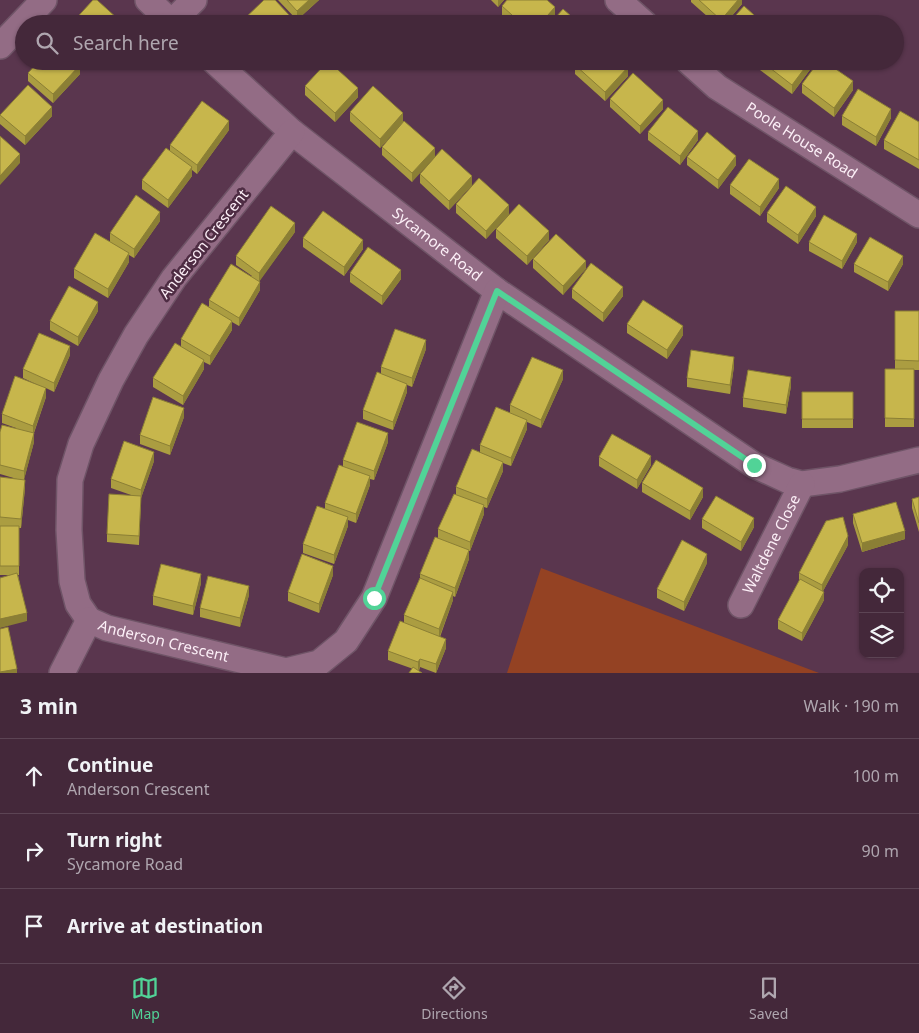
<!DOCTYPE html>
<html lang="en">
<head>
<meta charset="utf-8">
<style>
  body { margin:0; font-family:"Noto Sans",sans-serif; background:#4b3042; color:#f1f3f6 }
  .controls { position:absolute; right:15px; bottom:15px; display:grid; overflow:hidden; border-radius:10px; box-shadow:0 1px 4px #0004 }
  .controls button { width:45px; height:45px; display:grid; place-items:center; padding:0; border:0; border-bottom:1px solid #5c4454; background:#44283a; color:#f1f3f6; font:25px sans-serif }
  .stop { position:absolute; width:15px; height:15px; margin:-11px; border:4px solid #51d397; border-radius:50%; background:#fff }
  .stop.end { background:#51d397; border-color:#fff; box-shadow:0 1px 5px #0008 }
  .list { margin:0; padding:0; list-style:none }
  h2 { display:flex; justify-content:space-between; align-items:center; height:65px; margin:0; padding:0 20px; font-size:21px }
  h2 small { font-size:16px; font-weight:400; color:#afa6af }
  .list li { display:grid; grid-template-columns:32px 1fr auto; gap:15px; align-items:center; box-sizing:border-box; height:75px; padding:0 20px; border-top:1px solid #5c4454 }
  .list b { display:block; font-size:19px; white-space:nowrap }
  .list p { margin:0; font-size:16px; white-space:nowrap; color:#afa6af }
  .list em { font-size:16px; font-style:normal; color:#afa6af }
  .icon { flex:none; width:28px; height:28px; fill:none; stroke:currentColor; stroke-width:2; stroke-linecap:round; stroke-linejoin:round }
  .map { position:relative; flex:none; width:919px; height:673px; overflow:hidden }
  .search { position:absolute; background:#44283a; box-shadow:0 1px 4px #0004; left:15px; right:15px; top:15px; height:55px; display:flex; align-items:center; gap:12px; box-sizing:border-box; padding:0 18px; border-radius:28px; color:#afa6af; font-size:19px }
  .sheet { height:290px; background:#44283a }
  nav { display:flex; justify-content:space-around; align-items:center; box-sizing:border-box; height:70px; border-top:1px solid #5c4454; background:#44283a; font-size:14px; color:#afa6af }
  nav a { display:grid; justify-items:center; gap:2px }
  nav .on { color:#51d397 }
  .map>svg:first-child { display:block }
  .green { fill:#944223 }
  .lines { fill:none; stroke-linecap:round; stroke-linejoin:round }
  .street-casing { stroke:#6f5467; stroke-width:28 }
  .street { stroke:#936c85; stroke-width:25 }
  .wall { fill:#ab9d41 }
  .shaded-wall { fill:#8b7f35 }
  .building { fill:#c7b64c; stroke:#8b7f35 }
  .route { stroke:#51d397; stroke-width:6 }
  .labels { text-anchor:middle; stroke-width:5; stroke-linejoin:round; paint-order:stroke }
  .street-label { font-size:15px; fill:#fceff7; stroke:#4e2c43 }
</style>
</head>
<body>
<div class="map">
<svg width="919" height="673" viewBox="0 0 919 673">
  <rect width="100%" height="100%" fill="#5a364e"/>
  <path class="green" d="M541,568L819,673H507Z"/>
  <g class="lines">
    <defs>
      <g id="street">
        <path d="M148,0L173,24"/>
        <path d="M618,0L645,24"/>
        <path d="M172,22L194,0"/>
        <path d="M0,46L44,0"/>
        <path id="s1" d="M214,61L292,132L497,291L754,465L787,480L802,484L840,479L919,460"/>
        <path id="s2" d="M688,61L717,87L919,215"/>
        <path id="s3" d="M292,132L174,278L136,335L111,380L81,444L70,480L69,530L72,581L78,604L89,620L107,628L286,671L319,663L346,641L374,598L497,291"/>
        <path id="s4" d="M741,605L802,484"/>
        <path d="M62,673L89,620"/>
      </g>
    </defs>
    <use href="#street" class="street-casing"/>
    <use href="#street" class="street"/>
  </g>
  <path class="wall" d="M278,0H319L297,20Z
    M491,0H504L498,7Z
    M691,0H742V4L725,24H716L691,2Z
    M502,6L555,16L548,24H512L502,15Z
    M561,61H622L628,76L605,101L575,74V65L571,70Z
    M760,61H812V67L792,94L760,70Z
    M28,73L80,74L53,103L28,81Z
    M802,84L853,90L834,117L802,93Z
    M305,86L358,97L335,122L305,95Z
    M610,99L663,109L640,134L610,107Z
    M350,112L403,122L380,148L350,121Z
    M0,115L52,116L25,145L0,124Z
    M842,116L891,118L876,146L842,125Z
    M919,122V169L884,149V140Z
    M229,130L197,174L192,170V176L168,208L142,189V180L170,151V145Z
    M648,132L698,140L680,165L648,140Z
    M382,147L435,148L412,182L382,155Z
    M687,157L736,165L718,189L687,165Z
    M420,174L472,185L449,210L420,183Z
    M730,185L779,188L760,216L730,194Z
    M456,204L509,214L486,239L456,213Z
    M767,213L816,216L798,244L767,222Z
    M160,221L134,258L129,255V262L108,298L74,278V269L110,241V233Z
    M496,229L549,240L527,265L496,238Z
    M295,232L259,281L260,290L239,326L232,322V330L210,365L204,362V369L183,405L153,387V378L181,346V339L209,307V300L252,276L236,265V256Z
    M303,238L363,249L344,276L303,247Z
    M809,242H857L842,269L809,251Z
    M533,259L586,261L563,295L533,268Z
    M854,264H903L888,291L854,272Z
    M350,273L401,279L382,305L350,282Z
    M572,289L623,296L603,322L572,298Z
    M98,311L78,346L50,330V321Z
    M895,311H919V370H914V427H885V369H895Z
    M627,324L683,335L667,359L627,333Z
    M426,349L412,387L407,385V392L393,430L363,419V410L381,374V367Z
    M70,355L54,392L46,388V397L34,433V442L24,479L25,488L21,528H19V575H18L27,621L11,575H0V477L17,479L0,474V432L16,428L2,423V414L38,385L23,378V369Z
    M734,366L730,394L687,387V378Z
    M563,379L541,428L527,422V429L511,466L503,463V471L487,508L484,507V514L470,551H469V559L455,597L453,596V600L440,637L446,648L436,673L420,667L419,671L388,660V651L404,623V615L420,578V574L438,538V529L456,495V487L480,453V445L510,413V405Z
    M791,386L786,414L743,407V398Z
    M802,392H853V428H802Z
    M184,417L170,455L140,444V435Z
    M388,442L374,480L370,479V485L356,523L348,520V526L334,564L303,553V544L325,509V503L343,466V460Z
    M599,457L651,465L637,489L599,466Z
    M154,461L141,498L139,545L107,542V534L131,495L111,488V479Z
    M642,483L703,497L690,520L642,492Z
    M919,497V532L912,508V499Z
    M853,514L905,539L862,552L853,523Z
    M702,519L754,527L741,551L702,528Z
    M848,545L823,591L824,600L802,641L778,629V620L799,581V573Z
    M707,563L684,611L657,598V589Z
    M333,575L319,613L288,601V592Z
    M201,583L193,615L153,605V596Z
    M249,595L240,627L200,617V608Z"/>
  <path class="shaded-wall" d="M309,0H319L297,20V11Z
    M498,0H504L498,7Z
    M738,0H742V4L725,24H721V20Z
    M555,7V16L548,24H540Z
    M291,17V24H285Z
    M571,61H579L571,70Z
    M810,61H812V67L792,94V85Z
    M80,65V74L53,103V94Z
    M628,67V76L605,101V92Z
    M853,81V90L834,117V108Z
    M358,88V97L335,122V113Z
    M663,100V109L640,134V126Z
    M52,107V116L25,145V136Z
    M891,109V118L876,146V137Z
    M403,113V122L380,148V139Z
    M229,121V130L197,174V165Z
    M698,131V140L680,165V156Z
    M435,148V157L412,182V173Z
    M20,154V163L0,185V176Z
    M736,156V165L718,189V180Z
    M192,167V176L168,208V200Z
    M472,176V185L449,210V201Z
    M779,179V188L760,216V207Z
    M509,205V214L486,239V231Z
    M816,207V216L798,244V235Z
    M160,212V221L134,258V249Z
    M295,223V232L259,282V273Z
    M549,231V240L527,265V256Z
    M857,234V242L842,269V261Z
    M363,240V249L344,276V267Z
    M129,253V262L108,298V289Z
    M903,256V264L888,291V282Z
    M586,261V269L563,295V286Z
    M401,270V279L382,305V296Z
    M260,282V290L239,326V318Z
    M623,287V296L603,322V313Z
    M98,302V311L78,346V337Z
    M232,321V330L210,365V356Z
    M683,326V335L667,359V350Z
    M426,340V349L412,387V378Z
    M70,346V355L54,392V383Z
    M734,357V366L730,394V385Z
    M204,360V369L183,405V396Z
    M563,370V379L541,428V420Z
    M791,377V386L786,414V405Z
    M407,384V392L393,430V422Z
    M46,388V397L33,435V426Z
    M184,408V417L170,455V446Z
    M527,420V429L511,466V458Z
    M34,433V442L24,480V471Z
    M388,433V442L374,480V471Z
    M154,452V461L141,498L139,545L141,490Z
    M651,456V465L637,489V480Z
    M503,462V471L487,508V499Z
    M370,476V485L356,523V514Z
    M25,480V488L21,528V519Z
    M703,488V497L690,520V511Z
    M484,505V514L470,551V542Z
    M348,517V526L334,564V555Z
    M754,518V527L741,551V542Z
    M905,531V539L862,552V543Z
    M848,536V545L822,593V585Z
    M469,550V559L455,597V588Z
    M707,554V563L684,611V602Z
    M333,566V575L319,613V604Z
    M201,574V583L193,615V606Z
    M249,586V595L240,627V618Z
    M453,592V600L439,638V629Z
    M824,592V600L802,641V633Z
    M27,613V621L0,628V619Z
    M446,639V648L436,673V664Z
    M420,659V667L418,671V662Z
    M17,669V673H0V672Z"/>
  <path class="building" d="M93,0H97L119,20L115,24H71Z
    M264,0H275L291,17L285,24H242L241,22Z
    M287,0H309L297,11Z
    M507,0H547L555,7L540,24H522L502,6Z
    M699,0H738L721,20Z
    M744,6L764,24H728Z
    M563,9L580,24H550Z
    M39,61H76L80,65L53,94L28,73Z
    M328,61L358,88L335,113L305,86Z
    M579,61H622L628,67L605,92L575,65Z
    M761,61H810L792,85Z
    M819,61H824L853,81L834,108L802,84Z
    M633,73L663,100L640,126L610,99Z
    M28,85L52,107L25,136L0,115Z
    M373,86L403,113L380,139L350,112Z
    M858,89L891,109L876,137L842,116Z
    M202,101L229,121L197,165L170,145Z
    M668,107L698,131L680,156L648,132Z
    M900,111L919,122V160L884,140Z
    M404,121L435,148L412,173L382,147Z
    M707,132L736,156L718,180L687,157Z
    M0,136L20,154L0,176Z
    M166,148L192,167L168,200L142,180Z
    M442,149L472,176L449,201L420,174Z
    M749,159L779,179L760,207L730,185Z
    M479,178L509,205L486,231L456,204Z
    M786,186L816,207L798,235L767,213Z
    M136,195L160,212L134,249L110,233Z
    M519,204L549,231L527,256L496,229Z
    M271,206L295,223L259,273L236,256Z
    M323,211L363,240L344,267L303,238Z
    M824,215L857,234L842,261L809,242Z
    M95,233L129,253L108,289L74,269Z
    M556,234L586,261L563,286L533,259Z
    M870,237L903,256L888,282L854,264Z
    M368,247L401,270L382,296L350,273Z
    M591,263L623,287L603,313L572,289Z
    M231,264L260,282L239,318L209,300Z
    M69,286L98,302L78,337L50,321Z
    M643,300L683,326L667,350L627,324Z
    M202,303L232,321L210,356L181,339Z
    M895,311H919V361L895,360Z
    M395,329L426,340L412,378L381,367Z
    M39,333L70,346L54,383L23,369Z
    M175,343L204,360L183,396L153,378Z
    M691,350L734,357L730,385L687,378Z
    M532,357L563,370L541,420L510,405Z
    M885,369H914V419L885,418Z
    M748,370L791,377L786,405L743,398Z
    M377,372L407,384L393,422L363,410Z
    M15,376L46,388L33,426L2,414Z
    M802,392H853V419H802Z
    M153,397L184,408L170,446L140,435Z
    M496,407L527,420L511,458L480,445Z
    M357,422L388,433L374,471L343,460Z
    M2,425L34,433L24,471L0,465V432Z
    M612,434L651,456L637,480L599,457Z
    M124,441L154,452L141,490L111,479Z
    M472,449L503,462L487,499L456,487Z
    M656,460L703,488L690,511L642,483Z
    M339,465L370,476L356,514L325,503Z
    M0,477L25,480L21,519L0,517Z
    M109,494L141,496L139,536L107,534Z
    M454,494L484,505L470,542L438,529Z
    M716,496L754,518L741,542L702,519Z
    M919,497V523L912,499Z
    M896,502L905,531L862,543L853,514Z
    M317,506L348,517L334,555L303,544Z
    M843,517L848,536L822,585L799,573L826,521Z
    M0,526H19V566H0Z
    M435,537L469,550L455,588L420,574Z
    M682,540L707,554L684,602L657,589Z
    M302,554L333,566L319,604L288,592Z
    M161,564L201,574L193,606L153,596Z
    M17,573L27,613L0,619V578Z
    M208,576L249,586L240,618L200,608Z
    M420,578L453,592L439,629L404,615Z
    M800,579L824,592L802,633L778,620Z
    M400,621L446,639L436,664L420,659L418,662L388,651Z
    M8,627L17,669L0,672V629Z
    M413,667L422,673H409Z"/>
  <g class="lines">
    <path class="route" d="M374,598L497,291L754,465"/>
  </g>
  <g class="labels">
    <g class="street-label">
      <text dy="5" stroke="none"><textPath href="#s2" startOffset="139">Poole House Road</textPath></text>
      <text transform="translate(204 244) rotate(-52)" y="5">Anderson Crescent</text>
      <text dy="5" stroke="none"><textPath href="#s1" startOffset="289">Sycamore Road</textPath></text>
      <text dy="5" stroke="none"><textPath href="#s4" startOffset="68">Waltdene Close</textPath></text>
      <text dy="5" stroke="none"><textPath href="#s3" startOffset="638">Anderson Crescent</textPath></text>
    </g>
  </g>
</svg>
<div class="controls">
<button><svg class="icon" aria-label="locate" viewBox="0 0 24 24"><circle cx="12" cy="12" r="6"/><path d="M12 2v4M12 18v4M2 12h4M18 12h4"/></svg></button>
<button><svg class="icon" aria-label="layers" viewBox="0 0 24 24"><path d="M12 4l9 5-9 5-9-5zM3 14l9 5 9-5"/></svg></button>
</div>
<div class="stop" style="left:374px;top:598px"></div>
<div class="stop end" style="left:754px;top:465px"></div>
<div class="search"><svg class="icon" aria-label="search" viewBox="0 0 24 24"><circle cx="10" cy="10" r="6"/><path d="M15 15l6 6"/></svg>Search here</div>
</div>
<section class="sheet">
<h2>3 min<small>Walk · 190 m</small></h2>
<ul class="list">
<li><svg class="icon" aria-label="ahead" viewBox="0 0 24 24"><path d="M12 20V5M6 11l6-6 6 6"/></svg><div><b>Continue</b><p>Anderson Crescent</p></div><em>100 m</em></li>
<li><svg class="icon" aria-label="right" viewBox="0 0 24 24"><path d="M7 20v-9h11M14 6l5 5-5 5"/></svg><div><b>Turn right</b><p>Sycamore Road</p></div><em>90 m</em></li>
<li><svg class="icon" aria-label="arrive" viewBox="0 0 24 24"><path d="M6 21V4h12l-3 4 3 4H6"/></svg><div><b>Arrive at destination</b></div></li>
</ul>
</section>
<nav>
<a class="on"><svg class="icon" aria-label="map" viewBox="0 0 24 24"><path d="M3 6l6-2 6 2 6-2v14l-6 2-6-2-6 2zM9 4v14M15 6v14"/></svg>Map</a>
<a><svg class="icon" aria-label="directions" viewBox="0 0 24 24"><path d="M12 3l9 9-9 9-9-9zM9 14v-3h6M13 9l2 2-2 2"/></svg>Directions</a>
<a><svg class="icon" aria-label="saved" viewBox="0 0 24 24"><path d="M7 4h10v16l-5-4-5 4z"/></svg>Saved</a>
</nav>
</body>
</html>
